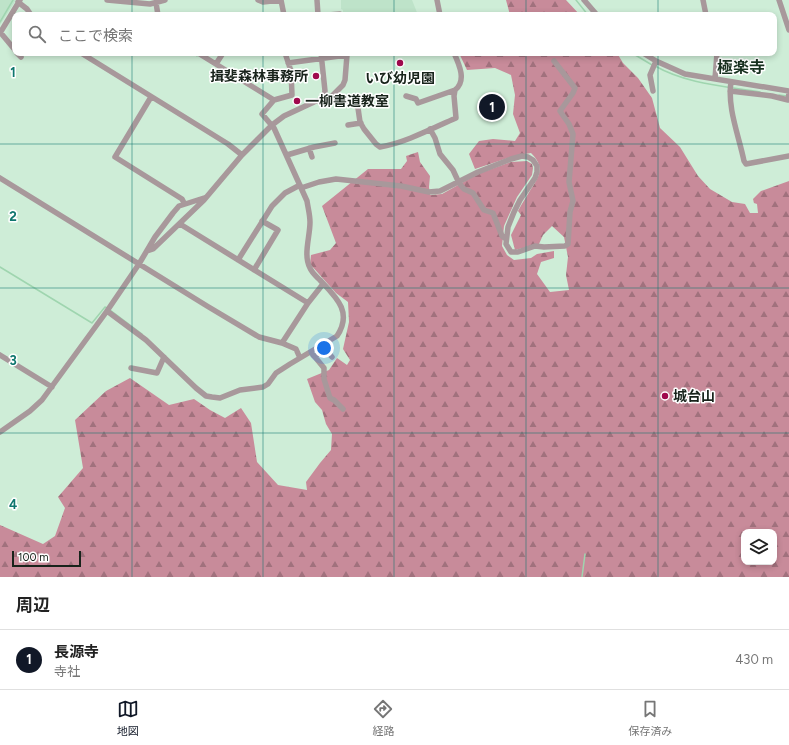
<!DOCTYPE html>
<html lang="ja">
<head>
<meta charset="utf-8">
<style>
  body { margin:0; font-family:Figtree,"Noto Sans JP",sans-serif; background:#f6f6f6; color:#222 }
  .controls { position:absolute; right:12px; bottom:12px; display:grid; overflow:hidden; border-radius:8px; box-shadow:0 2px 6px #0003 }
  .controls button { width:36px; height:36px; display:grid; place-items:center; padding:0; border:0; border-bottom:1px solid #e0e0e0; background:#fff; color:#222; font:20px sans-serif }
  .scale { position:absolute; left:12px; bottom:10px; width:69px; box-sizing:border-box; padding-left:4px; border:2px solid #18231b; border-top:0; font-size:11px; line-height:14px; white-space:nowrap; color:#18231b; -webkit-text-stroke:3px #fff; paint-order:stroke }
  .you { position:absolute; left:324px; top:348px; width:14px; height:14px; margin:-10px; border:3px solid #fff; border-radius:50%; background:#1a73e8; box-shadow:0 0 0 6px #1a73e833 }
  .badge { display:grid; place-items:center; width:26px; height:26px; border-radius:50%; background:#111827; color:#fff; font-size:13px; font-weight:700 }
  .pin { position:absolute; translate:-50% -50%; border:2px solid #fff; box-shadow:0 1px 4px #0006 }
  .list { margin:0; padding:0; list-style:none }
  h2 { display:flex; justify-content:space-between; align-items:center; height:52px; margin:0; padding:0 16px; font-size:17px }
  h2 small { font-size:13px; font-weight:400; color:#767676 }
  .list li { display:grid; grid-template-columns:26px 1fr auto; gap:12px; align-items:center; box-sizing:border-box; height:60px; padding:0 16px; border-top:1px solid #e0e0e0 }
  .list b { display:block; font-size:15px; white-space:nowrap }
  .list p { margin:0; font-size:13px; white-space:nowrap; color:#767676 }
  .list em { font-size:13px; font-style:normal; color:#767676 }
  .icon { flex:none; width:22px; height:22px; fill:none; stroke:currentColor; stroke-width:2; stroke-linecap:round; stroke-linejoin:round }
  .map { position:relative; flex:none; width:789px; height:577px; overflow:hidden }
  .search { position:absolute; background:#fff; box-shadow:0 2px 6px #0003; left:12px; right:12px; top:12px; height:44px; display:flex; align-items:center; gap:10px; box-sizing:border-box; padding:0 14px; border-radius:8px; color:#767676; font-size:15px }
  .sheet { height:112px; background:#fff }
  nav { display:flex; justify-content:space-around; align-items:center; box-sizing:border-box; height:56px; border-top:1px solid #e0e0e0; background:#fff; font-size:11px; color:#767676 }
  nav a { display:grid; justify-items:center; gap:2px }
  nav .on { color:#111827 }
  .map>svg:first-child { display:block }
  .built { fill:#bee3c9 }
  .forest { fill:url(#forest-firs); fill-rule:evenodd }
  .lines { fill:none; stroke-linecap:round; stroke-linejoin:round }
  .stream { stroke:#9fd5af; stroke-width:1.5 }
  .minor { stroke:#a8989b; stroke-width:5.5 }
  .grid { fill:none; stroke:#0f766e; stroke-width:1; stroke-opacity:0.55 }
  .poi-dot { fill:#a0094d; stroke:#fff; stroke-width:1.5 }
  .labels { text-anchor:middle; stroke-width:3; stroke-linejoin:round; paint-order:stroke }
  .poi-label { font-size:14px; font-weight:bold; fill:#18231b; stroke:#fff; text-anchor:start }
  .quarter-label { font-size:16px; font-weight:bold; fill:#183120; stroke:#fff }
  .grid-label { font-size:13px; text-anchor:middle; font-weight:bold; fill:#0f766e; stroke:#fff; stroke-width:3; stroke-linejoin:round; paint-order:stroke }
</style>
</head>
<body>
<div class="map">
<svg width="789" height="577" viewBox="0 0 789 577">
  <defs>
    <pattern id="forest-firs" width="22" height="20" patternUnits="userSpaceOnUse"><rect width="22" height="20" fill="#c88b9a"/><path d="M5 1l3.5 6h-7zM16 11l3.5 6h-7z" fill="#a1717d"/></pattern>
  </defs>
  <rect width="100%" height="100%" fill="#ceedd7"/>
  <path class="built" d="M0,0H16L0,25Z
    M341,0H412L418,15H343V10L341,9Z
    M346,53H392L362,56L346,55Z"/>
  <path class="forest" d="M506,0H566L580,15H510Z
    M459,53H617L623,63L638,78L652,98L660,128L680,147L698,176L710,189L732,202L745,204L750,213H758L757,204L754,203L753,199L761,191L789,181V577H0V525L43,544L55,536L65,508L58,497L83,468L75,420L106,391L130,378L169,405L194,399L210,410L225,418L241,408L251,423L257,462L278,485L307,490L306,482L320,463L331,450L332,434L326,424L322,410L315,402L307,379L329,370L337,358L347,365L350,360L343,349L349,322L348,302L336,293L310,264L311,255L330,250L336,243L322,206L368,169H401L407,161L406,156L418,152L420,162L430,176L429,187L430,195L442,194L478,174L511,162L527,161L532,164L533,168L532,175L517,197L504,226L502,246L507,255L514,260L531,258L537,254L554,251V258L541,262L537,274L550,292L569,290L566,275L568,257L564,237L552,226L543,235L539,244L515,250L511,235L521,215L518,211C522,203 527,196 531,189C541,174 544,166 531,153L514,156L475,169L469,154L479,141L493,139L515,141L520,133L513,114L515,95L511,75L495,68L467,70ZM744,532H774V562H744Z"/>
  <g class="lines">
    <path class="stream" d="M576,0L588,15
      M0,22L13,0
      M193,53L197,56
      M632,53L652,65
      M655,66C687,84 724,86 760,92
      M779,95L787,96
      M0,267L92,323L105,307L107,308
      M110,310L142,334
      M582,577L585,554"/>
    <path class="minor" d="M107,0L150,4L165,0
      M258,0L263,2L281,0
      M281,0L284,15
      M317,0L318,15
      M437,0L440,15
      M584,0L597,15
      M703,0L706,15
      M779,0L789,30
      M18,2L27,9L31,15
      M156,3L158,15
      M328,15L340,14
      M0,32L15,50
      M0,33L20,0
      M17,53L21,57
      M81,53L228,144L242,155
      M198,53L274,100
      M321,53L325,91L323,99
      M643,53L656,61L685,74L789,91
      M288,63L347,55L345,80L343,85L328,100
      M216,64L223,53
      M715,79L717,53
      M731,82C727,108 739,136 744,161L746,164L789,156
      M653,91L650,75L656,61
      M730,91L772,96L788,100L789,93
      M406,96L416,99L418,103L455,90
      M151,97L115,157L182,199L184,203
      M348,125L361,123
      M430,129L435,138L440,154L453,170L459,183L464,189L473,193L484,210L493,213L502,236L506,239
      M309,148L312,157
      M287,155L314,147L335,143
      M0,178L207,306L259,337L282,343L296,349L300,358
      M301,188L319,182L336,179L401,186L429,192L440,191L478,172L511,159L522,156L528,157L533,160L537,166V172L535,178L520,200L514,212L508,227L506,244L511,252H518L535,246L544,247L565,246L568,244L570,212L573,201L569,182L573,134L569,124L562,114L560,111L573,93L575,88L554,61
      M180,224L308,303
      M147,251L153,249L204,200L242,155L272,125L284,116L314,102L323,99L333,101H348L355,104L358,108L360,122L364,129L376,144L380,147C405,143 433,128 456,118L454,96L455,90C467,81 459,64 454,53
      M238,260L272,206L285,193L300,185
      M254,270L278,230L262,221
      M107,311L146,340L196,388L206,396L212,397L220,398L240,390L263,387L268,384L276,373L290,364L337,336C353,312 336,297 320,280C316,276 312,273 310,268C303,255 310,237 310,222C310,215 308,208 307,201L274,128L262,114L274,100L292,95L291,71L285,53
      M282,343L308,303L323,284
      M323,347L332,357
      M0,355L52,387
      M313,355L315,357L324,349
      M315,357L324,368V379L330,398L334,400L343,409
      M131,368L157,373L164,357
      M0,432L30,411L42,400L107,311L139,264L155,237L173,213L179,206L204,198"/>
  </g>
  <path class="grid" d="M132,0V15M263,0V15M394,0V15M526,0V15M658,0V15M132,53V577M263,53V577M394,53V577M526,53V577M658,53V577M0,144H789M0,288H789M0,433H789"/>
  <g class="poi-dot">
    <circle cx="400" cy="63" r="4"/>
    <circle cx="316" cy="76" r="4"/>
    <circle cx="297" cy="101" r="4"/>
    <circle cx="665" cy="396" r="4"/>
  </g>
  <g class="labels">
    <g class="poi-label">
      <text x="308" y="81" text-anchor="end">揖斐森林事務所</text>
      <text x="400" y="83" text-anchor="middle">いび幼児園</text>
      <text x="305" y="106">一柳書道教室</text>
      <text x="673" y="401">城台山</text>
    </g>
    <g class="quarter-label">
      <text x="741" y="73">極楽寺</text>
    </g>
  </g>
  <g class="grid-label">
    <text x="13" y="77">1</text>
    <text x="13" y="221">2</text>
    <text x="13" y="365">3</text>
    <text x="13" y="509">4</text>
  </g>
</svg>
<div class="controls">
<button><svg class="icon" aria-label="layers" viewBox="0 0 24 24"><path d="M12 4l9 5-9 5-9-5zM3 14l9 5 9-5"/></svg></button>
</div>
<div class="scale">100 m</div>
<div class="you"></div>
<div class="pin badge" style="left:492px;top:107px">1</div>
<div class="search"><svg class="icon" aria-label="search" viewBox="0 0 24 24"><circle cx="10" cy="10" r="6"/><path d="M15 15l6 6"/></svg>ここで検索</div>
</div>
<section class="sheet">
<h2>周辺<small></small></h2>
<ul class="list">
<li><span class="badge">1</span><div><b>長源寺</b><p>寺社</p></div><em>430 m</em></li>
</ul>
</section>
<nav>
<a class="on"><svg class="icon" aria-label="map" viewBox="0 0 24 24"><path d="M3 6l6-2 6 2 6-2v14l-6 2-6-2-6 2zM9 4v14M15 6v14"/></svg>地図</a>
<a><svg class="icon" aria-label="directions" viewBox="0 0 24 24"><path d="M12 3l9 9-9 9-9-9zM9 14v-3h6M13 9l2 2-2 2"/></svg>経路</a>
<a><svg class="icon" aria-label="saved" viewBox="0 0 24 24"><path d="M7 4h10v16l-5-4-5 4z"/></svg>保存済み</a>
</nav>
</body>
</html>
